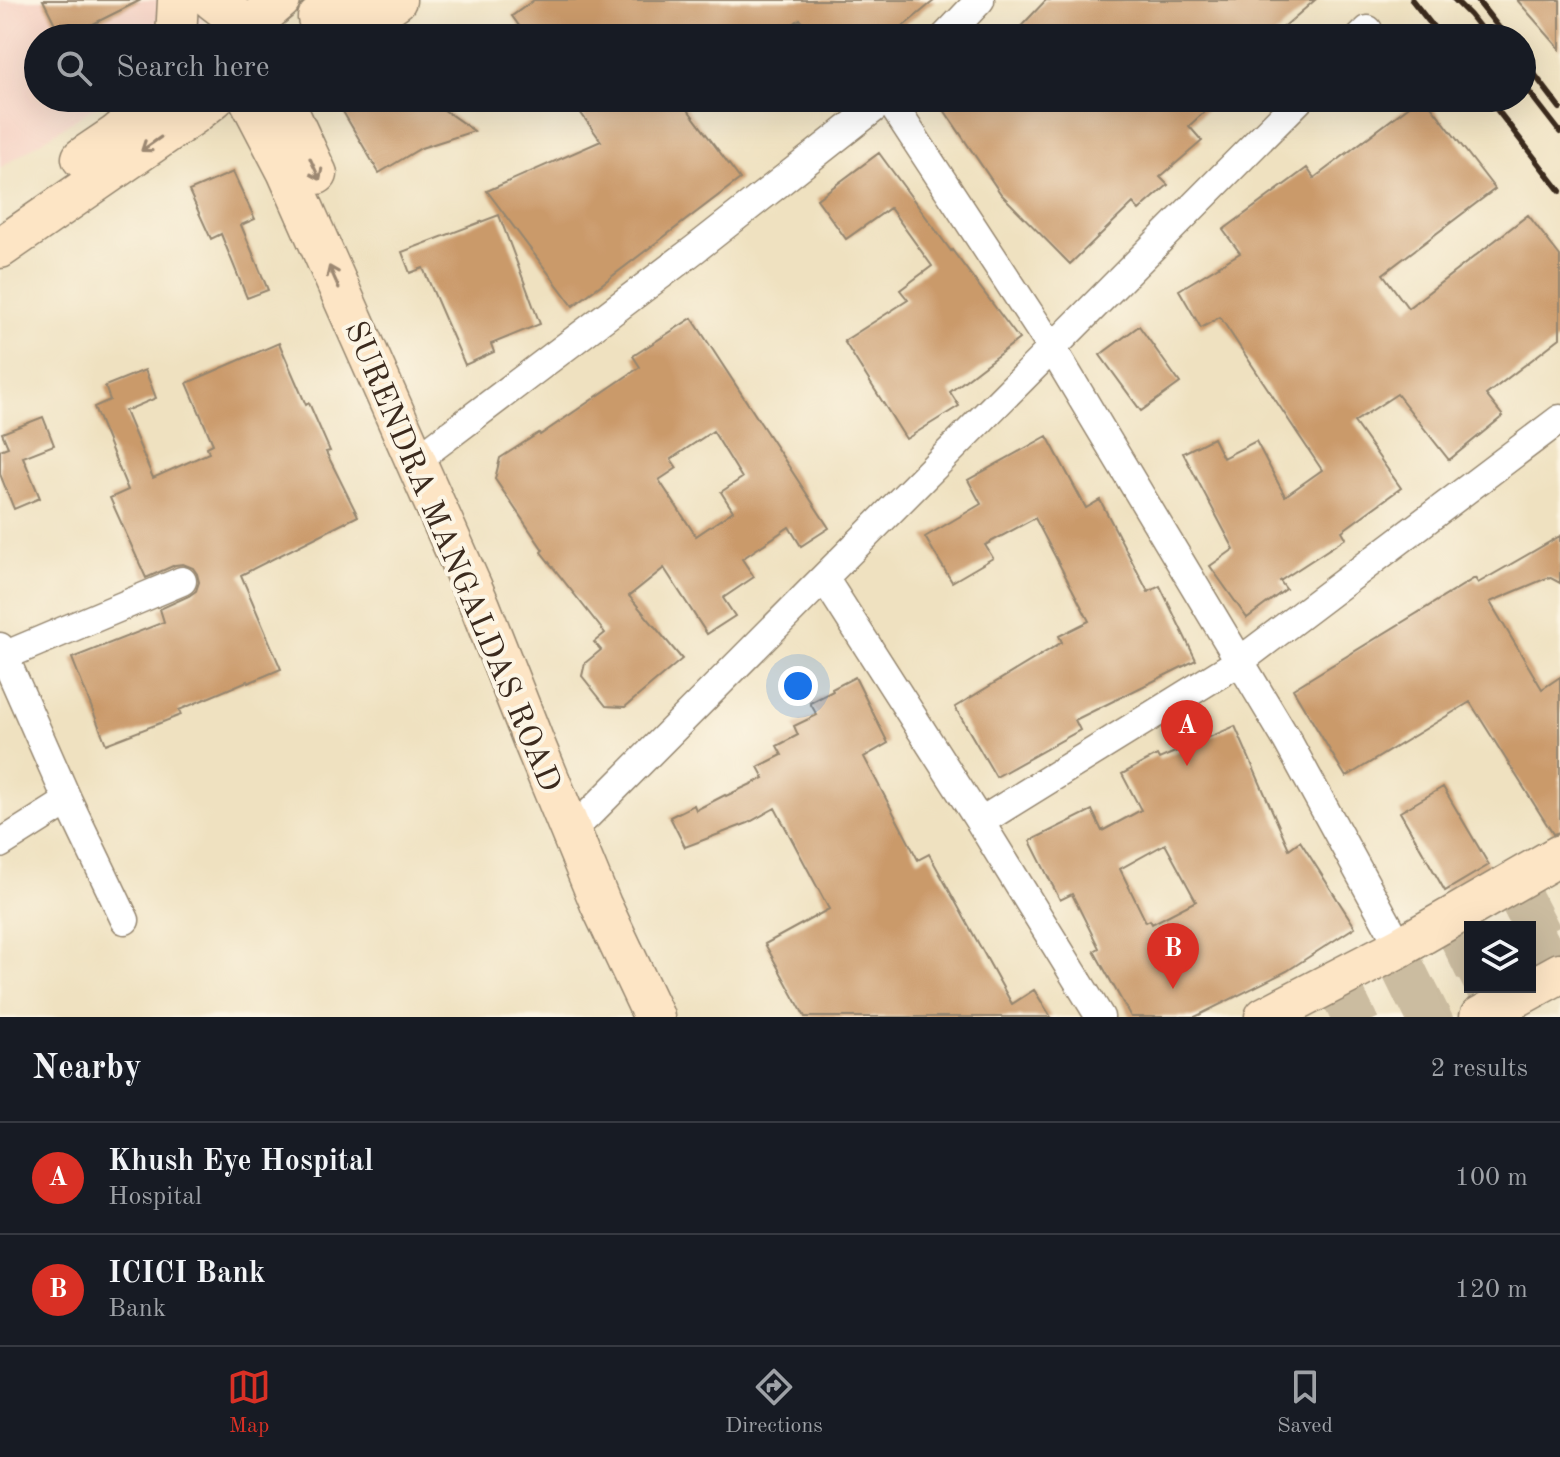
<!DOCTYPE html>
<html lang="en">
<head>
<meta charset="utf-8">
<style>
  body { margin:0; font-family:"Old Standard TT",serif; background:#20242c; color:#f1f3f6 }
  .controls { position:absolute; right:24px; bottom:24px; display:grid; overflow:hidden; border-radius:0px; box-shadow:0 8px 32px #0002 }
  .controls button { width:72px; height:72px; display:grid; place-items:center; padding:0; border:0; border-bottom:2px solid #363941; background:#171b24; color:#f1f3f6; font:40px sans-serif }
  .you { position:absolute; left:798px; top:686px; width:28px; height:28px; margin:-20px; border:6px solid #fff; border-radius:50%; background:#1a73e8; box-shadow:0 0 0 12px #1a73e833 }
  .badge { display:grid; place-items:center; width:52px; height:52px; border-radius:50%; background:#d93025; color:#fff; font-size:26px; font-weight:700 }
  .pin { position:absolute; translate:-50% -66px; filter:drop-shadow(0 2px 4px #0008) }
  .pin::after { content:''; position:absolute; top:42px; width:28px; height:24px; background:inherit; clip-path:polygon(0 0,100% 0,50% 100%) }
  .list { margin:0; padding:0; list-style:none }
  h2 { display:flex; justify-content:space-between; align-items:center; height:104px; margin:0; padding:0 32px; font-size:34px }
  h2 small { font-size:26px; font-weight:400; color:#9ea1a6 }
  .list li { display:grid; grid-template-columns:52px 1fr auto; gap:24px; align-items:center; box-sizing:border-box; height:112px; padding:0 32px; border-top:2px solid #363941 }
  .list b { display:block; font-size:30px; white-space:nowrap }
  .list p { margin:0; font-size:26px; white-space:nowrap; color:#9ea1a6 }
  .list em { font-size:26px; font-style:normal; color:#9ea1a6 }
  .icon { flex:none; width:44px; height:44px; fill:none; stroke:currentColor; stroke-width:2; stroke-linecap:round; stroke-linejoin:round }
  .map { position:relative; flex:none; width:1560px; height:1017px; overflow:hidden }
  .search { position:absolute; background:#171b24; box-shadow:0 8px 32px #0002; left:24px; right:24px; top:24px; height:88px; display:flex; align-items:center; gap:20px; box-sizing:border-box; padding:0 28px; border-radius:44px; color:#9ea1a6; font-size:30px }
  .sheet { height:328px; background:#171b24 }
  nav { display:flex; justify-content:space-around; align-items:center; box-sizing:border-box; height:112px; border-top:2px solid #363941; background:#171b24; font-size:22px; color:#9ea1a6 }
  nav a { display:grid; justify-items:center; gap:4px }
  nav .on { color:#d93025 }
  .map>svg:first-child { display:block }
  .built { fill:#f6d2c4 }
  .building { fill:#ca9a6b; fill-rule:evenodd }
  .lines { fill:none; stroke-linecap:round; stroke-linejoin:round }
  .primary-tunnel { stroke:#cbbca0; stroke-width:44; stroke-dasharray:44 22; stroke-linecap:butt }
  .street-casing { stroke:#95866f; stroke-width:31 }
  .secondary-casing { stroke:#95866f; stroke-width:43 }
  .street { stroke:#fff; stroke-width:28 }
  .secondary { stroke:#fde5c5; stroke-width:40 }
  .rail { stroke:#3b2a1e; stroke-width:6 }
  .oneway { stroke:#9c8872 }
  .labels { text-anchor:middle; stroke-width:8; stroke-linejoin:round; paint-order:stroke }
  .street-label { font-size:32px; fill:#3b2a1e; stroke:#fcf5e5 }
</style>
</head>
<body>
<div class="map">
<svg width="1560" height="1017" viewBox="0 0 1560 1017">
  <rect width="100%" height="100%" fill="#fcf5e5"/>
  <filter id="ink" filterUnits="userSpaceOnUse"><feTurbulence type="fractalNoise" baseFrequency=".0125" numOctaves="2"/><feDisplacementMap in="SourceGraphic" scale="16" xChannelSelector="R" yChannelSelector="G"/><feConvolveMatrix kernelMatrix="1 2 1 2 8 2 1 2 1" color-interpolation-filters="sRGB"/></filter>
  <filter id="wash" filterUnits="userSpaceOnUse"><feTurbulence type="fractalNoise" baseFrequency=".006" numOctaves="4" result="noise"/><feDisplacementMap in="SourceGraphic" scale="32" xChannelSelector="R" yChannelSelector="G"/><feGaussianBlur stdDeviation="1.8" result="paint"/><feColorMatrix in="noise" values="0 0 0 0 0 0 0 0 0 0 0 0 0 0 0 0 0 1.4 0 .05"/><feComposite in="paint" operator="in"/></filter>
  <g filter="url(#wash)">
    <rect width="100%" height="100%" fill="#efe1c0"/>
    <path class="built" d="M0,0H193L206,26L196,38H38V98H109L0,168Z"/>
    <g id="blocks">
      <path class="building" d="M43,0H141L65,38H62Z
        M534,0H935L889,38H815L800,19L774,38H528L512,16Z
        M1046,0H1315L1271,38H1010Z
        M1517,0H1560V49Z
        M335,98H427L474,131L421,148L379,173Z
        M570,98H679L740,179L573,306L487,191L601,141Z
        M936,98H1219L1189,126L1202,141L1160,177L1168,185L1139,210L1133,203L1070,264L1001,194Z
        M1420,98H1425L1495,189L1383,274L1408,308L1528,215L1560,256V338L1486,395L1503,416L1449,460L1397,394L1354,422L1401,488L1342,531L1346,538L1280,581L1286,589L1247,618L1210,566L1234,549L1183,453L1213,438L1223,458L1256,441L1285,496L1322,470L1220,317L1201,328L1179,290L1240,253L1223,230L1307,168L1314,178Z
        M879,153L951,251L952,250L1019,339L950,392L959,406L906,439L844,341L908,300L900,290L932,266L890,208L846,239L817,199Z
        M233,172L255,219L241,225L268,290L247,298L221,234L211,239L189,191Z
        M499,215L540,324L491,344L494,352L465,365L423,268L410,273L402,252Z
        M692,318L829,528L801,546L789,527L742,559L754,577L723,598L735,616L707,634L664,568L629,596L682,659L625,707L606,706L582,676L585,663L601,650L594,642L605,633L541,552L543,550L495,479L500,458L539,433L540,435L640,367L633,356ZM713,431L742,478L721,492L733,511L696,536L659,480L677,468L671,459Z
        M1139,326L1180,383L1141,411L1100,355Z
        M279,343L306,405L309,403L330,451L326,452L358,516L241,575L281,669L248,683L247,681L179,710L181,715L106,744L72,658L164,622L160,609L189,596L196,591L199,582L197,574L193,568L183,564L175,565L146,578L110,498L128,490L94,407L110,400L105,386L145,370L156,398L125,411L153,478L209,453L207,447L213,444L187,383Z
        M43,417L54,445L23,457L40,498L14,509L0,474V450L8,447L2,433Z
        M1047,436L1086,508L1100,500L1148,592L1160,586L1196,660L1075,720L1080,730L996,777L955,707L1062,642L1059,636L1089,621L1035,518L985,545L993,558L952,582L925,537L981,504L968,480Z
        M1560,536V583L1549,577L1490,602L1542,689L1560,677V832L1553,834L1470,702L1346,777L1293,689L1475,578L1478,583Z
        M855,677L888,743L864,757L918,860L929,854L1012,1004L1034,990L1051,1017H805L765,944L829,909L775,808L748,823L685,847L670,817L694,805L696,810L725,795L726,796L764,778L758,767L782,755L777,746L798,735L794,726L817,715L810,703L833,691L832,689Z
        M1235,726L1289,849L1300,841L1355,927L1287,971L1195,1017H1131L1094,951L1099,948L1072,894L1060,900L1030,841L1092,810L1102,831L1141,810L1122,774L1157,755L1159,759ZM1165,844L1196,901L1152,924L1150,920L1146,922L1120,869Z
        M1443,787L1489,865L1445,891L1400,812Z"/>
    </g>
  </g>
  <g filter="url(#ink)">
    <use href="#blocks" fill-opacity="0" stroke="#95866f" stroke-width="2"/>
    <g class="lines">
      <path class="primary-tunnel" d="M1511,927L1560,902
        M1530,955L1560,939
        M1329,1017L1470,948
        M1404,1017L1470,984"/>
      <defs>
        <path id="street" d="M944,38L980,0
          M1360,38L1368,30
          M888,98L1052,348L1287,740L1400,947
          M415,461L695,249L887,98
          M824,578L980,822
          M0,647L68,801L0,844
          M4,656L182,581
          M68,801L125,920
          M586,817L1301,98
          M1100,1017L980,822L1240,661L1560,419"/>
        <path id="secondary" d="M213,0L248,27L254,38
          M318,18L379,12L396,0
          M176,38L178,0
          M231,38L248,27L280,0
          M249,98L287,171L480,606L535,745L601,905L654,1017
          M282,98L317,174
          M82,158L116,135L162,98
          M0,248L194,114L214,98
          M1265,1017L1400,947L1560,855
          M1480,1017L1560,973"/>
      </defs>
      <use href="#street" class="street-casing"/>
      <use href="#secondary" class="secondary-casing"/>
      <use href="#street" class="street"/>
      <use href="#secondary" class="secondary"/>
      <path class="rail" d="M1412,0L1442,38
        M1455,0L1470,15L1488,38
        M1477,0L1507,38
        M1522,58L1560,108
        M1522,83L1560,132
        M1488,98L1560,191"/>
    </g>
    <defs><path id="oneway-shaft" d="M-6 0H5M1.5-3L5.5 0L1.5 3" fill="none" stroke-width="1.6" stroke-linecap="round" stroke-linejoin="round" transform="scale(2)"/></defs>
    <g class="oneway">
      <use href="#oneway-shaft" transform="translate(151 144) rotate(145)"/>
      <use href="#oneway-shaft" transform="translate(315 169) rotate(65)"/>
      <use href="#oneway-shaft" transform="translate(334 277) rotate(-114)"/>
    </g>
  </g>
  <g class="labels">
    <g class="street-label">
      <text transform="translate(454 556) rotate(67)" y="11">SURENDRA MANGALDAS ROAD</text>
    </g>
  </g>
</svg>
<div class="controls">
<button><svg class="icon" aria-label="layers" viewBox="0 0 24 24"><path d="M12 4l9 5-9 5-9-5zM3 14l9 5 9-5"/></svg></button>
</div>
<div class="you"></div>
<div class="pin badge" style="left:1187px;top:766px">A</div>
<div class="pin badge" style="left:1173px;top:989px">B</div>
<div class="search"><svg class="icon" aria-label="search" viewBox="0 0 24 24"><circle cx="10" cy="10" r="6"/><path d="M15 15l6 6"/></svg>Search here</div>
</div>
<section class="sheet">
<h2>Nearby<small>2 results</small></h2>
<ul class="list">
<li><span class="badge">A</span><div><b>Khush Eye Hospital</b><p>Hospital</p></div><em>100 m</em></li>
<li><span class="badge">B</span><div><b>ICICI Bank</b><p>Bank</p></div><em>120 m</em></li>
</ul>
</section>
<nav>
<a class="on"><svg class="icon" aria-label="map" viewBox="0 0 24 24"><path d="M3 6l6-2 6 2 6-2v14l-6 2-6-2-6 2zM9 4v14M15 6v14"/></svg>Map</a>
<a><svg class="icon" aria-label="directions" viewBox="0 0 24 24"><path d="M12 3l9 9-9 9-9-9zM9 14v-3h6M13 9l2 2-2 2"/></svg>Directions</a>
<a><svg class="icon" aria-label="saved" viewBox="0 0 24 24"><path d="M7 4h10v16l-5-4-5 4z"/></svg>Saved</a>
</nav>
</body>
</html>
